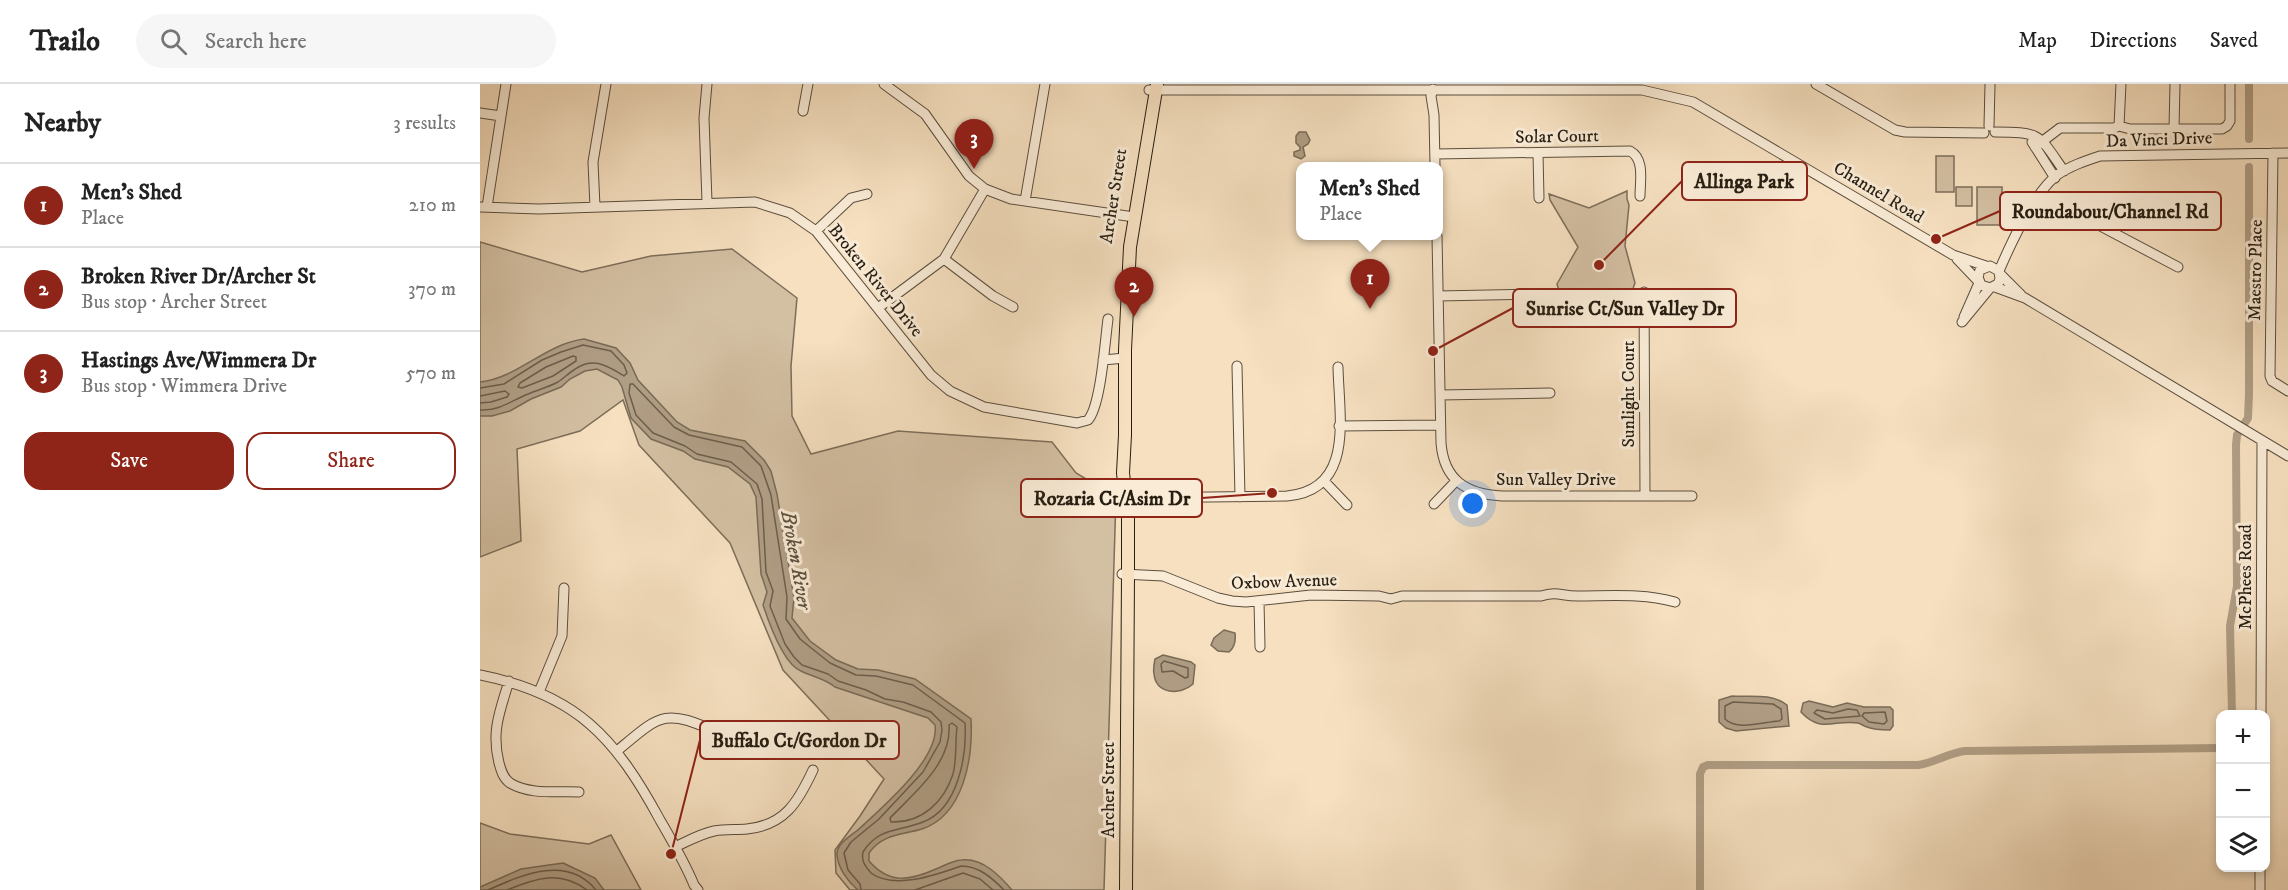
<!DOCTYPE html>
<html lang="en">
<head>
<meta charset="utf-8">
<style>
  body { margin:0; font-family:"IM FELL DW Pica",serif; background:#f6f6f6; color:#222 }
  .controls { position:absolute; right:18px; bottom:18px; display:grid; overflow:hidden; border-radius:12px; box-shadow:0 3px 9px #0003 }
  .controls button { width:54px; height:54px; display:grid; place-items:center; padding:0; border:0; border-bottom:2px solid #e0e0e0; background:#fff; color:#222; font:30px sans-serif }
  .you { position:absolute; left:993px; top:420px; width:21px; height:21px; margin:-15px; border:4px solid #fff; border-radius:50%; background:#1a73e8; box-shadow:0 0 0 9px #1a73e833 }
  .badge { display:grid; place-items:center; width:39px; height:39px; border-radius:50%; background:#8f2418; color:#fff; font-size:20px; font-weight:700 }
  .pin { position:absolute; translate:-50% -50px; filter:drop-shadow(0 2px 3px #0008) }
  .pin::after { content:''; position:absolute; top:32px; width:21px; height:18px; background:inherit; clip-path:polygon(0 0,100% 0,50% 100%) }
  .popup { position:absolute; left:816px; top:78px; width:147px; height:78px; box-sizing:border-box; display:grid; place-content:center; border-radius:12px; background:#fff; filter:drop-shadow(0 2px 4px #0005); font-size:20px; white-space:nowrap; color:#767676 }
  .popup b { font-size:22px; color:#222 }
  .popup::after { content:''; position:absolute; left:50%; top:100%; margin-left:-12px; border:12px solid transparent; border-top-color:#fff }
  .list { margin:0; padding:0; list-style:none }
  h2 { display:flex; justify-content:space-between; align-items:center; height:78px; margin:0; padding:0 24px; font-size:26px }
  h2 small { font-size:20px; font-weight:400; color:#767676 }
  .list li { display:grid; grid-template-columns:39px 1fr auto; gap:18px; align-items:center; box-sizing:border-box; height:84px; padding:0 24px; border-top:2px solid #e0e0e0 }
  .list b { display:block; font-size:22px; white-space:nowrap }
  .list p { margin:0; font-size:20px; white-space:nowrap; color:#767676 }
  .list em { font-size:20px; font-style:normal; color:#767676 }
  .actions { display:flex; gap:12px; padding:18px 24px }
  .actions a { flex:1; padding:14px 0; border:2px solid #8f2418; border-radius:18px; text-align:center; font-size:21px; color:#8f2418 }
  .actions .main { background:#8f2418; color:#fff }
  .icon { flex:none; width:33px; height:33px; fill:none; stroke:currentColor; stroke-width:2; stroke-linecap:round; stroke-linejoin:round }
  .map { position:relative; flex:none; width:1808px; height:806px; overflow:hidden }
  header { display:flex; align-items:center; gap:36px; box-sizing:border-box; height:84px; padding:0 30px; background:#fff; border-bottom:2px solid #e0e0e0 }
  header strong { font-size:28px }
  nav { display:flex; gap:33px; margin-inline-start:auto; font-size:21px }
  .search { width:420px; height:54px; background:#f6f6f6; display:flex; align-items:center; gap:15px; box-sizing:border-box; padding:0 21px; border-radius:33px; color:#767676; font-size:22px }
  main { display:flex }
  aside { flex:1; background:#fff }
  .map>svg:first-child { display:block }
  .green { fill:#d3bfa2; stroke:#7d6e5a; stroke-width:1.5 }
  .water { fill:#b09e85; stroke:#796b57; stroke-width:1.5 }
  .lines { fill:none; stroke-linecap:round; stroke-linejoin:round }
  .shore { stroke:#6c5e4c; stroke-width:1.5 }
  .canal { stroke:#b09e85; stroke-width:8 }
  .minor-casing { stroke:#5b4e3e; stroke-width:11 }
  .major-casing { stroke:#271e12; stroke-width:14 }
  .minor { stroke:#f9ebd6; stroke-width:9 }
  .major { stroke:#f6e0c0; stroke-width:12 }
  .labels { text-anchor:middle; stroke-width:6; stroke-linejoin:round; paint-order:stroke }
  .street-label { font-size:18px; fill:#271e12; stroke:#f9ebd6 }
  .water-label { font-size:20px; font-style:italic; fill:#5e5140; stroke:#f9ebd6 }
  .leader { fill:none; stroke:#8f2418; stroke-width:2 }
  .callout-dot { fill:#8f2418; stroke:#f9ebd6; stroke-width:2 }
  .callout { fill:#f9ebd6; stroke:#8f2418; stroke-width:2 }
  .callout-label { font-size:20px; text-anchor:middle; font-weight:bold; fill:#271e12 }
</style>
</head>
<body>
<header>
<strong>Trailo</strong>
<div class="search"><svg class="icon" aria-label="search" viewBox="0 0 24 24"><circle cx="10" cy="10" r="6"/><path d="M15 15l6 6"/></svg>Search here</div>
<nav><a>Map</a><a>Directions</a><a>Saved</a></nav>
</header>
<main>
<aside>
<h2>Nearby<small>3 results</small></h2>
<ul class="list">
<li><span class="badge">1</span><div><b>Men's Shed</b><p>Place</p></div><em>210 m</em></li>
<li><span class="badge">2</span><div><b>Broken River Dr/Archer St</b><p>Bus stop · Archer Street</p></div><em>370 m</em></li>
<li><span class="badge">3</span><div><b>Hastings Ave/Wimmera Dr</b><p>Bus stop · Wimmera Drive</p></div><em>570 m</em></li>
</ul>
<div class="actions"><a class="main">Save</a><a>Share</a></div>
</aside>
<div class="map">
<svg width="1808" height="806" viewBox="0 0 1808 806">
  <rect width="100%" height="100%" fill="#f6e0c0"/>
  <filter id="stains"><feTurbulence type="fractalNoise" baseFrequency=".00333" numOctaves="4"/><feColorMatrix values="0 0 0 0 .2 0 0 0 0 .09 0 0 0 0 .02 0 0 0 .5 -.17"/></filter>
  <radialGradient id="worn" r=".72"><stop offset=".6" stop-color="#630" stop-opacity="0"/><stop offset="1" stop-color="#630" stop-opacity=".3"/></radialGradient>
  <path class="green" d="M1456,72H1474V108H1456Z
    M1476,103H1492V122H1476Z
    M1497,103H1522V141H1497Z
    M1147,107V115L1149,121L1145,162L1155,199L1151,210L1154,226L1115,234L1080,210L1077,200L1098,163L1070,116L1069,110L1109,124Z
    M0,158L102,188L171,172L252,165L317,214L311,282L312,332L331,370L418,347L572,358L596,389L636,413L624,806H370L356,789L355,766L380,732L404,695L303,586L250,459L159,361L143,316L100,347L37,365L41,457L0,473Z
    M0,739L30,750L109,760L131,751L161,806H0Z"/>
  <path class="water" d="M819,48H826L830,56L828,60L823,63L825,72L821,75L814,72V68L820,66V63L816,59V52Z
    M104,255L136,264L150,279L158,296L197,338L210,346L265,357L284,376L291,387L297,410L314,514L312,534L330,557L356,576L378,585L398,586L435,595L491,635C493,674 484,731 442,745C422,751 402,750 389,769V777C409,800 429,797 456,785C464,782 473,776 482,776C503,774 520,792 532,806H378C368,798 358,784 357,771C356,759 373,751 380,744C403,723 460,674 455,641L448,634L355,603C344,594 333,593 321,587C303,580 289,539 283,521L287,508L281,490L276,413L270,400L248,383L215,375L203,367L171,355L151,334L142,303L138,296L117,285L105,287L90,295L81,303L51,315L30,327L12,332H0V298C38,294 65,260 104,255Z
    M744,546L755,549C756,557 755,563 749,568L738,567L731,561L734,554Z
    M683,571L711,578L715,581L713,600C700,612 676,610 674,590C673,586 674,580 675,575Z
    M1252,612C1270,613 1292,609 1307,621L1309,642L1256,647L1246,644L1239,638V616Z
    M1329,617L1353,623L1367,619L1384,623H1410L1413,626V642L1410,646C1403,646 1394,646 1387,643C1383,642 1382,640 1378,639C1355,635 1341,650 1321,628L1323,619Z
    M83,779L115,794L124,806H0V803L41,785Z"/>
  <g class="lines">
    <path class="shore" d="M93,272L96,273V277L73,292L42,304L38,303L40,299L66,283Z
      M0,304L24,300L62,276L81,268L103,261L131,267L144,281L147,289L144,292C136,287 124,279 114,279C100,278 88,291 78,298C69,303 57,306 48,310C31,317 19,327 0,326
      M0,312L25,307L29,310L27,313L11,318L0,319
      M684,577L708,584V593L705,594L693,587L682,588L681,580Z
      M1253,618L1293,620L1301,625L1302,635L1299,637C1283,638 1257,647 1245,635V622Z
      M1368,625L1377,626L1380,632L1345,635L1334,629L1337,626L1353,629Z
      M1405,628L1407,637L1404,640L1389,638L1382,632L1384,629Z
      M472,639L477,643C475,658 477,676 473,690C464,718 442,739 411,738L410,734C434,709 472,679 469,641Z
      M8,806C42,791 87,770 116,806
      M27,806C56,794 80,786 107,806
      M381,806L380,800L368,786L364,769L371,758L399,735L443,688L460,658L462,646L461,638L451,628L423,618L405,615L386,606L358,597L348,590L322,581L314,573L305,560L290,522L293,507L286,488L282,415L277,400L251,378L217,370L205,362L173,349L156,331L149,309L150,300H153L194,343L209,351L262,363L281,382L291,411L307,513L306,535L320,555L350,579L376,591L396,592L433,601L485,639C487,672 478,725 443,738C418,748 399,743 383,768C381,777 385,782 391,789C414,806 456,791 481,782C499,782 512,794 524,806
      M435,806L483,789L500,795L513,806"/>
    <path class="canal" d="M1769,55V0
      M1752,630L1750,542L1757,502L1756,361L1757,351L1768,334L1769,310V83
      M1220,806V690L1223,683L1228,681H1438C1454,679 1468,669 1485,667L1740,664"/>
    <defs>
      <path id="minor" d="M227,0L224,34L227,118
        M404,0L445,30L489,92L505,105L531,115L654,133
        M1336,0L1415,46L1425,48L1504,49
        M953,5L951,12L954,31L955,82
        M669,6H1162L1213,18L1473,171L1506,182
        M323,27L328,0
        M0,29L21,32
        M1509,42L1510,1
        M1639,42L1650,45H1742L1747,42L1750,37V0
        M1694,45L1695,0
        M1515,48C1562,48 1558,50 1584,87
        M1552,58L1575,94
        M1555,63L1580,44H1634L1639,42L1641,0
        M1058,69L1059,114
        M1793,69L1790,292L1792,297L1808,307
        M955,70L1150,67C1165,75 1160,97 1160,112
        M1560,110L1698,183
        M545,117L565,0
        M0,123L59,125L275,118L310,129L336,147L451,291L470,307L504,323L597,339L608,336C621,322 625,256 628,235
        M7,123L26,0
        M115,123L113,78L126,0
        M336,147L371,114L387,110
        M957,152L961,359C964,397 987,410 1022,412H1212
        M464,175L513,212L533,223
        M1477,175L1498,197
        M1519,187C1531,159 1553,110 1577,91C1590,82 1605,77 1620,72L1808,69
        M1520,190L1541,211
        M1515,203L1545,214L1808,372
        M1164,208L1165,412
        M958,212L1066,210
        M398,224L464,175L505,105
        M1484,233L1499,199
        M1482,238L1510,204L1518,200L1520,195L1519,187L1510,182L1500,186L1498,193L1501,201L1510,204
        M623,276L645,274
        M757,282L760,413
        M960,311L1070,309
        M859,342L960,341
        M845,398L867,421
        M645,414L807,412C875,406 859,333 858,283
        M954,420L976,397
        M642,490L683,492L738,514L752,517L766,518L831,511L899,512L911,515L922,512H1061C1078,507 1081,512 1097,512C1130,512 1163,509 1195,518
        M779,517L780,563
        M0,591C96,610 135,653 180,736C192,757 205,779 214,801L218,806
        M29,597C20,627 11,647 19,679C21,686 23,694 30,699C50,711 76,707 99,708
        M59,608L82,552L84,504
        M1781,630L1782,357
        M137,667C181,630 184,624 239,649
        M195,763C208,757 220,750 234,747C245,745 256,746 267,745C305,741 318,718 333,686
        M1780,806V784"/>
      <path id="major" d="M646,806L648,490V433L643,389L645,351V266L650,163L677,0"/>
    </defs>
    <use href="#minor" class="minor-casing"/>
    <use href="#major" class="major-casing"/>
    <use href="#minor" class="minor"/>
    <use href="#major" class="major"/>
  </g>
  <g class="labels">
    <g class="street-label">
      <text transform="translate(1077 52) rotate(-1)" y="6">Solar Court</text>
      <text transform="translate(1679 55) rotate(-2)" y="6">Da Vinci Drive</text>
      <text transform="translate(1399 108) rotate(31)" y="6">Channel Road</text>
      <text transform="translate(633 112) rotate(-81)" y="6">Archer Street</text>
      <text transform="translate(1775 186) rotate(-89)" y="6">Maestro Place</text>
      <text transform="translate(396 196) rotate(51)" y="6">Broken River Drive</text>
      <text transform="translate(1148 310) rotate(-90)" y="6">Sunlight Court</text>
      <text x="1076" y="401">Sun Valley Drive</text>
      <text transform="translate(1765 493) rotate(-90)" y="6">McPhees Road</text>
      <text transform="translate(804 497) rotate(-2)" y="6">Oxbow Avenue</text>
      <text transform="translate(628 706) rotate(-90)" y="6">Archer Street</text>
    </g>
    <g class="water-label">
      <text transform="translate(317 476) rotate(80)" y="7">Broken River</text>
    </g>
  </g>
  <path class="leader" d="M1119 181L1202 97M1456 155L1520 127M953 267L1033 224M792 409L722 414M191 770L220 656"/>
  <g class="callout-dot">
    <circle cx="1119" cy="181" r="6"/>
    <circle cx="1456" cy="155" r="6"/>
    <circle cx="953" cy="267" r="6"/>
    <circle cx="792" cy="409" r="6"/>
    <circle cx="191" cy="770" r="6"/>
  </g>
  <g class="callout">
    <rect x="1202" y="78" width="125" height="38" rx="6"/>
    <rect x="1520" y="108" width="221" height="38" rx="6"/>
    <rect x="1033" y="205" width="223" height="38" rx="6"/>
    <rect x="541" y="395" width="181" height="38" rx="6"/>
    <rect x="220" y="637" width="199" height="38" rx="6"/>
  </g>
  <g class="callout-label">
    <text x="1264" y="104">Allinga Park</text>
    <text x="1630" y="134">Roundabout/Channel Rd</text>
    <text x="1145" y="231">Sunrise Ct/Sun Valley Dr</text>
    <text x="632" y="421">Rozaria Ct/Asim Dr</text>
    <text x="319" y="663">Buffalo Ct/Gordon Dr</text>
  </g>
  <rect width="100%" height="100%" filter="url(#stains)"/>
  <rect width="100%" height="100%" fill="url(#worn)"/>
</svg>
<div class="controls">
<button>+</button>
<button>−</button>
<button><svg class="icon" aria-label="layers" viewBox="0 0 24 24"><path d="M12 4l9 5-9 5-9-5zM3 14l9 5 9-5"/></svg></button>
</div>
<div class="you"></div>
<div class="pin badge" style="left:890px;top:225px">1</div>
<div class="popup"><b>Men's Shed</b>Place</div>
<div class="pin badge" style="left:654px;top:233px">2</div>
<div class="pin badge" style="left:494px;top:85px">3</div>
</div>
</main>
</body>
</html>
